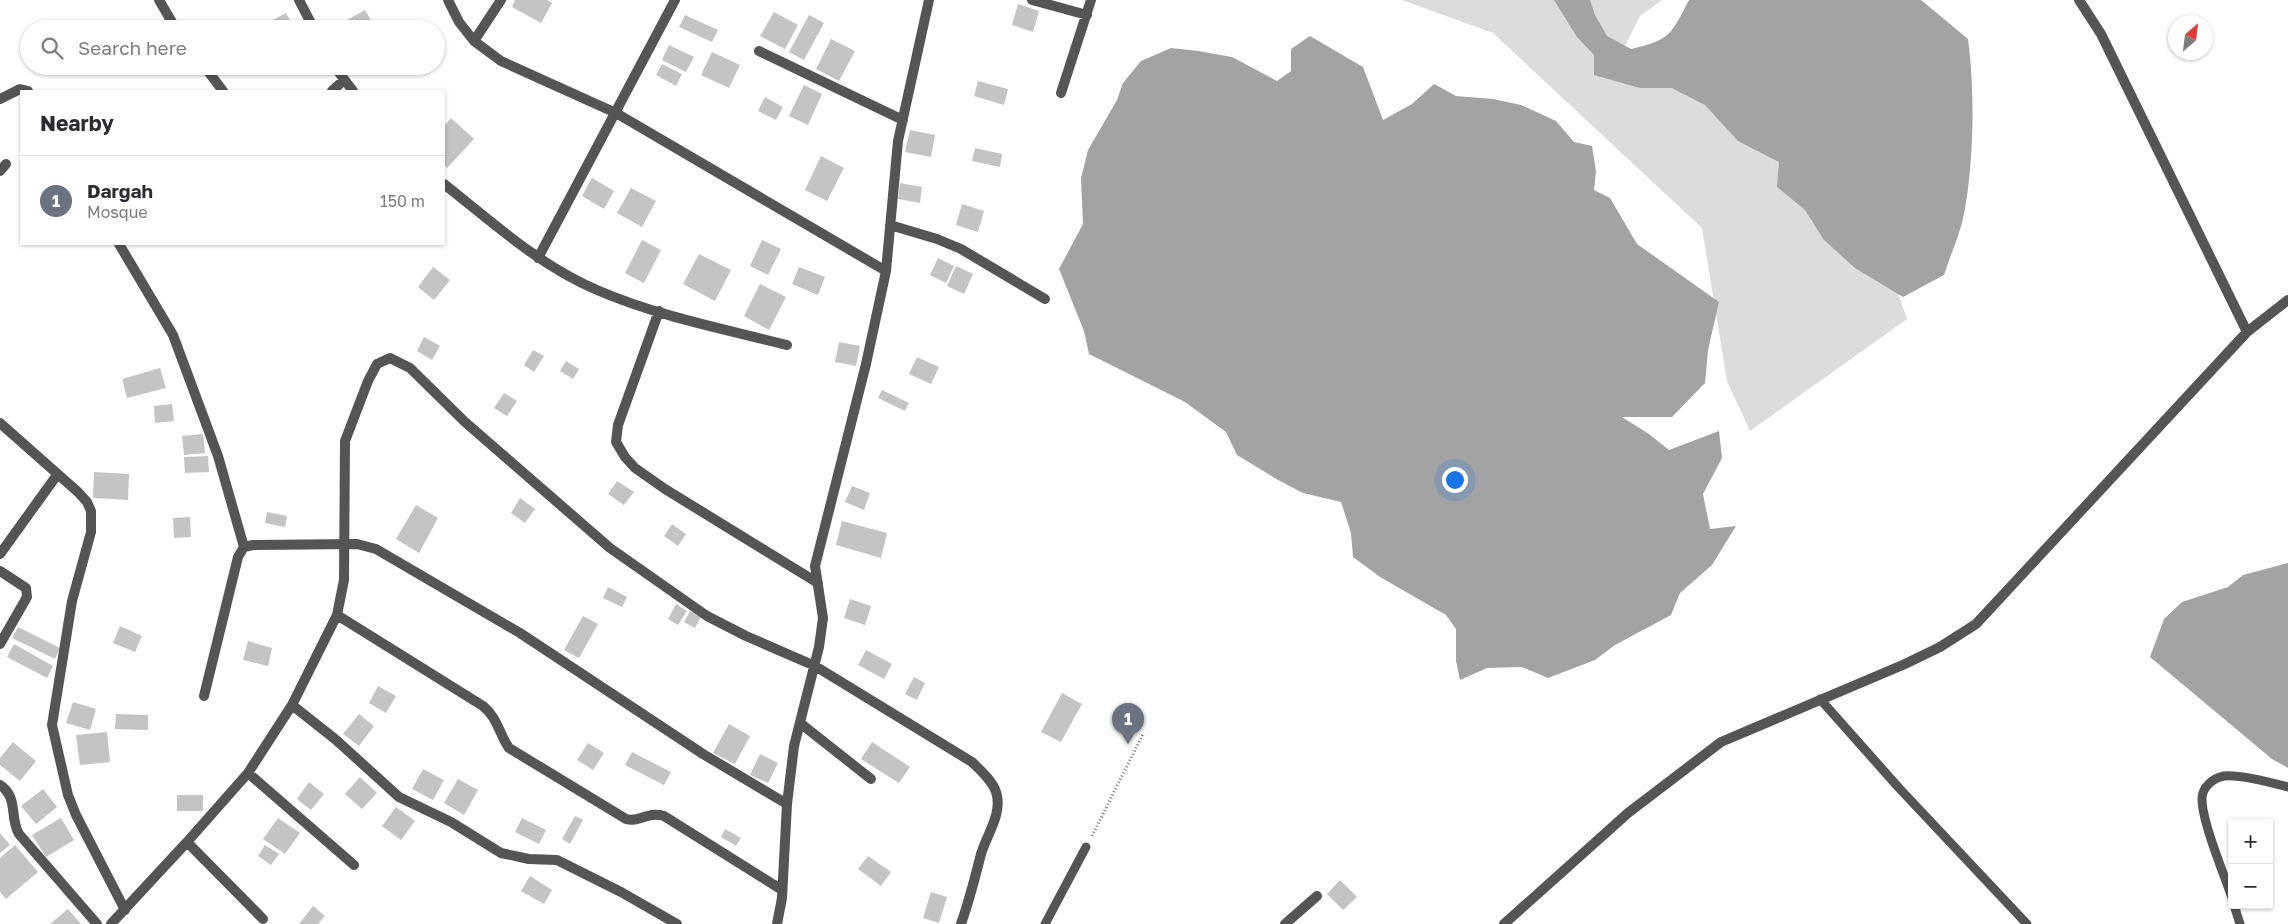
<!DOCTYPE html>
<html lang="en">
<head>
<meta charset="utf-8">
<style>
  body { margin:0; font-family:"Golos Text",sans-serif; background:#f7f7f7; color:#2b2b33 }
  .controls { position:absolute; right:15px; bottom:15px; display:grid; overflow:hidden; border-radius:0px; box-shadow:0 1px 4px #0004 }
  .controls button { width:45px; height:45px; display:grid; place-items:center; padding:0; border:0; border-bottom:1px solid #e1e1e2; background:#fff; color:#2b2b33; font:25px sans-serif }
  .compass { position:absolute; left:2168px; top:15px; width:45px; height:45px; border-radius:50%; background:#fff; box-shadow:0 1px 4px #0004; rotate:28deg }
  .you { position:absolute; left:1454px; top:479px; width:18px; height:18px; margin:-12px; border:4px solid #fff; border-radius:50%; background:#1a73e8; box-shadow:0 0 0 8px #1a73e833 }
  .badge { display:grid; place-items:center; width:32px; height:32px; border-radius:50%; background:#0b8043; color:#fff; font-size:16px; font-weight:700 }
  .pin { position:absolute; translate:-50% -41px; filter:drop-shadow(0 1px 2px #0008) }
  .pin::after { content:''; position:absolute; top:26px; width:18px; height:15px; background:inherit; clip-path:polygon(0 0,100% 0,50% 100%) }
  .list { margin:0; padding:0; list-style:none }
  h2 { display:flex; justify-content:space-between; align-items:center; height:65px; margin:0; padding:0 20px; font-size:21px }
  h2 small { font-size:16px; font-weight:400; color:#7c7c81 }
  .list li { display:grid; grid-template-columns:32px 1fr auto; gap:15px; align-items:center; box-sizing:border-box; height:90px; padding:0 20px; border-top:1px solid #e1e1e2 }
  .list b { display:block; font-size:19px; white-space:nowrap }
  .list p { margin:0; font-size:16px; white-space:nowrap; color:#7c7c81 }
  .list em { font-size:16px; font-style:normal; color:#7c7c81 }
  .icon { flex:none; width:28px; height:28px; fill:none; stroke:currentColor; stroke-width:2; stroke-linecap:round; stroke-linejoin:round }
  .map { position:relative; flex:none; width:2288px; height:924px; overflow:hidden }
  .search { position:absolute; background:#fff; box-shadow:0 1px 4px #0004; left:20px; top:20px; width:425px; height:55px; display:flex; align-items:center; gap:12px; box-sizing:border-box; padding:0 18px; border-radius:28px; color:#7c7c81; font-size:19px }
  .panel { position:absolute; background:#fff; box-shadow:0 1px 4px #0004; left:20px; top:90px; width:425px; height:155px; border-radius:0px }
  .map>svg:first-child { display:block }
  .green { fill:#dcdcdc }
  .water { fill:#a3a3a3 }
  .building { fill:#c4c4c4 }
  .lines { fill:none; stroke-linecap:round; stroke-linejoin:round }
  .path { stroke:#777; stroke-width:3; stroke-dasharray:1 2.5; stroke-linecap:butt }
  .service { stroke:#555; stroke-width:9 }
  .minor { stroke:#555; stroke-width:10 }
</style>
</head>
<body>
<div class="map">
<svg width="2288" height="924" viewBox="0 0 2288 924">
  <rect width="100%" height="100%" fill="#fff"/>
  <path class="green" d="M1402,0H1662L1640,16L1616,64L1704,86L1890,270L1907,319L1750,431L1727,381L1702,228L1493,33Z"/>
  <path class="water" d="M1554,0H1590L1595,15L1607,36L1631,49C1671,40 1671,34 1689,0H1921L1968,39C1975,91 1974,162 1964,214C1960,235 1950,255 1944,275L1903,297L1855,268L1824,240L1805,210L1777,187L1779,162L1738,141L1705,105L1672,88H1640L1594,75V55L1577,37Z
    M1310,36L1363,67L1383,120L1412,104L1434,84L1456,96L1493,99L1521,105L1556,121L1574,142L1592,146L1596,171L1594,190L1610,198L1637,244L1719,302L1708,350L1705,383L1672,417H1622L1649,434L1669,450L1719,431L1722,458L1703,494L1710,529L1736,526L1712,565L1680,593L1671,615L1615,645L1595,660L1548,678L1522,667L1487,668L1460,680L1456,661V629L1446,615L1380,577L1353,557L1351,533L1341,502L1303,493L1278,480L1237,455L1226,432L1185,402L1089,354L1084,331L1059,269L1083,224L1081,178L1088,150L1117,100L1123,83L1141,61L1171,48L1198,51L1232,57L1277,81L1291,71V49Z
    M2288,563V768L2272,759L2150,657L2164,619L2182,602L2228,587L2243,575Z"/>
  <path class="building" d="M515,0H547L552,3L541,23L512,7Z
    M1018,4L1039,11L1033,32L1012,25Z
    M365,10L375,27L331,29Z
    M774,12L798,25L785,49L760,36Z
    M286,13L295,29H256Z
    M685,15L718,30L712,42L679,27Z
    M809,15L824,23L804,60L789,52Z
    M831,39L855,51L839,81L816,69Z
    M669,45L694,57L686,72L662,60Z
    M712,52L740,65L729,88L701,75Z
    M662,64L682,74L676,86L656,75Z
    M978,81L1008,89L1004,105L974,96Z
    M804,85L822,94L808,125L789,116Z
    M765,97L783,107L776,120L758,111Z
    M451,118L474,139L447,168L444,165V126Z
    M910,130L935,135L931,157L905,152Z
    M975,148L1002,154L1000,167L972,161Z
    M821,156L844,168L827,201L805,190Z
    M592,178L614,191L604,209L582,196Z
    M900,183L922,187L920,203L898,199Z
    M631,188L656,201L642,227L617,213Z
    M962,204L984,211L978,232L956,225Z
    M642,240L661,250L644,283L625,273Z
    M762,240L781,249L768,275L750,266Z
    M699,254L731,270L715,301L683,284Z
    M938,258L954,266L946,283L930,275Z
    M956,266L973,274L964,294L947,286Z
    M433,267L450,280L434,300L418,287Z
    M799,267L825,277L818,295L792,284Z
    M760,284L786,297L769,330L744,316Z
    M424,337L440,346L432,360L417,351Z
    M839,342L860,346L856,366L835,362Z
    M533,350L544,356L534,372L524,365Z
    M917,357L939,367L931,384L909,374Z
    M566,361L579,369L573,379L560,371Z
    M160,368L166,388L127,398L122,379Z
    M882,390L909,403L905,411L878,398Z
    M504,393L517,401L507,416L494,408Z
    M172,404L174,421L155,423L154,406Z
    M203,434L205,453L184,455L182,436Z
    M208,456L209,472L185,473L184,457Z
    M94,472L129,474L128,500L93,498Z
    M617,481L634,492L624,505L608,494Z
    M852,486L870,493L864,510L845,502Z
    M520,498L535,509L525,523L511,513Z
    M416,505L438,518L419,553L396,539Z
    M267,512L287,516L285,527L265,523Z
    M190,517L191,537L174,538L173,518Z
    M842,521L887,533L881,558L836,545Z
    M672,524L686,534L678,546L664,536Z
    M608,587L627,597L622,607L603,598Z
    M850,599L871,606L865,625L844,618Z
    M676,604L687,611L678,625L668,619Z
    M690,611L701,617L695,628L684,622Z
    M583,616L598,624L579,658L564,650Z
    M120,626L142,636L135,652L113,643Z
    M18,627L60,648L55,659L12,638Z
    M248,641L272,648L268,666L243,660Z
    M14,644L53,666L47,678L7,657Z
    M866,650L892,664L884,679L858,665Z
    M914,677L925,683L917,700L905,694Z
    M378,686L396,696L386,713L369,703Z
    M1062,693L1082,704L1061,742L1041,732Z
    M73,702L96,709L90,730L66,723Z
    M116,714L148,715V730L115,729Z
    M359,714L374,726L359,746L343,734Z
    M729,724L750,736L735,764L713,753Z
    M107,732L110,762L80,765L76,735Z
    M13,742L36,761L20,781L0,765V758Z
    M872,742L910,767L899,783L861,759Z
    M588,743L604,753L593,770L577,760Z
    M632,752L671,772L664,785L625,765Z
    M760,754L778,763L768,783L750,775Z
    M423,769L444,780L433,800L412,789Z
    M360,777L377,793L362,809L345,794Z
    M458,779L478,790L464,815L444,803Z
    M309,782L324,794L311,810L297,799Z
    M43,789L57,807L36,824L21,806Z
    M177,795H203V811H177Z
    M396,807L415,821L401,840L382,826Z
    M575,816L583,820L570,844L562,839Z
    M61,818L74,840L46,857L32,835Z
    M278,818L300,833L285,854L263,839Z
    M522,818L546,830L539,844L515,832Z
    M725,829L741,838L736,846L721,837Z
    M0,833L10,845L0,853Z
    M15,845L38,872L6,899L0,892V858Z
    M265,845L279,854L271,865L258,856Z
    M868,856L891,872L881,886L858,869Z
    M530,876L552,890L544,904L521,891Z
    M1340,880L1357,897L1343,910L1327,894Z
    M931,892L947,897L939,923L923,918Z
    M313,906L325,916L318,924H299Z
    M68,909L81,924H50Z"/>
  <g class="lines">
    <path class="path" d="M1092,836L1143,734"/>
    <path class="service" d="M1820,699L1899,788L2027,924
      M2232,898C2224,874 2202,822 2202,799C2202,787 2213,778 2224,776C2239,774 2273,783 2288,787
      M2234,905L2240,924
      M1045,924L1086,847"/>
    <path class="minor" d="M159,0L176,29
      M299,0L314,29
      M448,0L459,22L474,41L501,61L616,113L886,271
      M1032,0L1087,15
      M2079,0L2101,34L2247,332
      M474,41L501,0
      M759,51L903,120
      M204,66L223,91
      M334,66L353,91
      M332,91L344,80
      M1061,93L1091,0
      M0,99L20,89L28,91
      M0,171L6,164
      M444,184C492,222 540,266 597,290C657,316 724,329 787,345
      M890,225L937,239L961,249L1045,299
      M119,244L173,335L218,456L244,547L253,545L357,544L376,549L520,633L703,754L787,804
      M538,258L675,0
      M659,311L618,425L616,442L625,457L635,468L665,489L818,583
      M0,423L78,492L87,502L91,511V532L72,601L52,725L68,795L76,815L125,910
      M0,554L57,475
      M0,571L26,588L27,597L0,644
      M337,615L483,706C498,718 499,734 509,748L626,819C639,823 647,811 664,816L782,890
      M204,696L238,557L244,547
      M292,705L335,739L399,797L451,822L501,853L529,859L557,860L621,892L677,924
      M800,723L871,779
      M248,773L354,865
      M0,785C19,798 9,817 19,834L97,924
      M263,919L187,842L248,773L292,705L337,615L344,580L345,441L368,381L377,364L390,358L410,368L465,422L610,548L707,616L746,636L815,666L972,762C980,770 992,780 996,792C1003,813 987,834 981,854C975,878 969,901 961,924
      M111,924L187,842
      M777,924L782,898L787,804L794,746L819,647L823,618L815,566L866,364L886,271L898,141L929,0
      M1285,924L1317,896
      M1504,924L1628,813L1721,742L1905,664L1940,647L1976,624L2247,332L2288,300"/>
  </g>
</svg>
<div class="controls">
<button>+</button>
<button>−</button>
</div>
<svg class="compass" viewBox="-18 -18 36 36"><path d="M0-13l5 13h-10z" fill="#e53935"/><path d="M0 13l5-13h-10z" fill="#7c7c81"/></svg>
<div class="you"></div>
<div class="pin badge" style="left:1128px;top:744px;background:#6b7280">1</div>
<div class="search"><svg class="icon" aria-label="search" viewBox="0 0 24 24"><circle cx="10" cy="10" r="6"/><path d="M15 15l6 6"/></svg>Search here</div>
<section class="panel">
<h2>Nearby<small></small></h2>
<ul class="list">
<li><span class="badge" style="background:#6b7280">1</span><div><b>Dargah</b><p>Mosque</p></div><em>150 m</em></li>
</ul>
</section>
</div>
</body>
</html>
